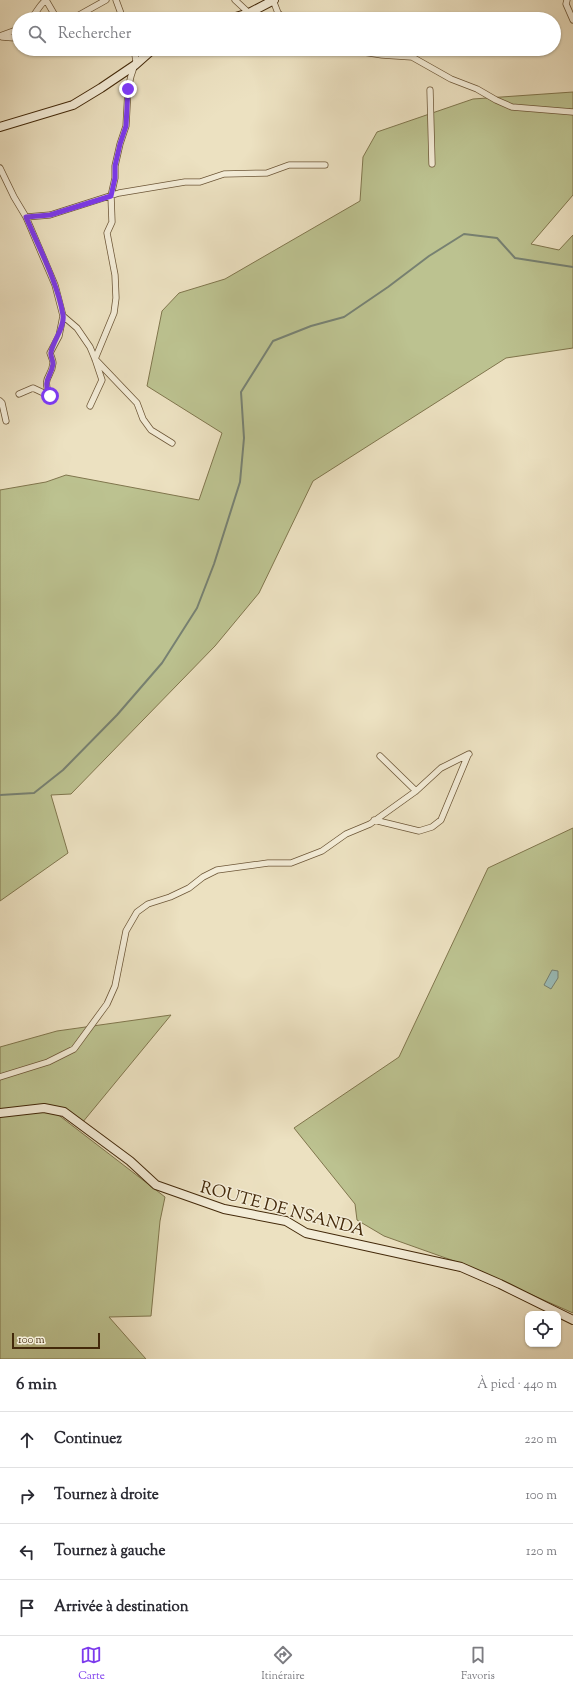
<!DOCTYPE html>
<html lang="fr">
<head>
<meta charset="utf-8">
<style>
  body { margin:0; font-family:"Sorts Mill Goudy",serif; background:#f7f7f7; color:#2b2b33 }
  .controls { position:absolute; right:12px; bottom:12px; display:grid; overflow:hidden; border-radius:8px; box-shadow:0 1px 3px #0004 }
  .controls button { width:36px; height:36px; display:grid; place-items:center; padding:0; border:0; border-bottom:1px solid #e1e1e2; background:#fff; color:#2b2b33; font:20px sans-serif }
  .scale { position:absolute; left:12px; bottom:10px; width:88px; box-sizing:border-box; padding-left:4px; border:2px solid #43290a; border-top:0; font-size:11px; line-height:14px; white-space:nowrap; color:#43290a; -webkit-text-stroke:3px #f3ecd7; paint-order:stroke }
  .stop { position:absolute; width:12px; height:12px; margin:-9px; border:3px solid #7c3aed; border-radius:50%; background:#fff }
  .stop.end { background:#7c3aed; border-color:#fff; box-shadow:0 1px 4px #0008 }
  .list { margin:0; padding:0; list-style:none }
  h2 { display:flex; justify-content:space-between; align-items:center; height:52px; margin:0; padding:0 16px; font-size:17px }
  h2 small { font-size:13px; font-weight:400; color:#7c7c81 }
  .list li { display:grid; grid-template-columns:26px 1fr auto; gap:12px; align-items:center; box-sizing:border-box; height:56px; padding:0 16px; border-top:1px solid #e1e1e2 }
  .list b { display:block; font-size:15px; white-space:nowrap }
  .list em { font-size:13px; font-style:normal; color:#7c7c81 }
  .icon { flex:none; width:22px; height:22px; fill:none; stroke:currentColor; stroke-width:2; stroke-linecap:round; stroke-linejoin:round }
  .map { position:relative; flex:none; width:573px; height:1359px; overflow:hidden }
  .search { position:absolute; background:#fff; box-shadow:0 1px 3px #0004; left:12px; right:12px; top:12px; height:44px; display:flex; align-items:center; gap:10px; box-sizing:border-box; padding:0 14px; border-radius:22px; color:#7c7c81; font-size:15px }
  .sheet { height:276px; background:#fff }
  nav { display:flex; justify-content:space-around; align-items:center; box-sizing:border-box; height:56px; border-top:1px solid #e1e1e2; background:#fff; font-size:11px; color:#7c7c81 }
  nav a { display:grid; justify-items:center; gap:2px }
  nav .on { color:#7c3aed }
  .map>svg:first-child { display:block }
  .green { fill:#bcc290; stroke:#80764d }
  .water { fill:#9abcb8; stroke:#778172 }
  .lines { fill:none; stroke-linecap:round; stroke-linejoin:round }
  .stream { stroke:#778172; stroke-width:2 }
  .street-casing { stroke:#6d5738; stroke-width:7 }
  .secondary-casing { stroke:#43290a; stroke-width:10 }
  .street { stroke:#f3ecd7; stroke-width:5.5 }
  .secondary { stroke:#f3ecd7; stroke-width:8 }
  .route { stroke:#7c3aed; stroke-width:5 }
  .labels { text-anchor:middle; stroke-width:3; stroke-linejoin:round; paint-order:stroke }
  .street-label { font-size:17px; fill:#43290a; stroke:#f3ecd7 }
</style>
</head>
<body>
<div class="map">
<svg width="573" height="1359" viewBox="0 0 573 1359">
  <rect width="100%" height="100%" fill="#ece1c1"/>
  <filter id="stains"><feTurbulence type="fractalNoise" baseFrequency=".005" numOctaves="4"/><feColorMatrix values="0 0 0 0 .2 0 0 0 0 .09 0 0 0 0 .02 0 0 0 .5 -.17"/></filter>
  <radialGradient id="worn" r=".72"><stop offset=".6" stop-color="#630" stop-opacity="0"/><stop offset="1" stop-color="#630" stop-opacity=".3"/></radialGradient>
  <path class="green" d="M573,92V195L531,244L559,250L573,235V348L506,358L313,481L259,593L215,646L71,794L51,795L68,853L0,901V490L46,482L66,475L199,500L222,433L147,386L162,311L179,293L225,279L360,201L363,157L377,132L473,99Z
    M573,828V1313L457,1262L384,1236L357,1220L355,1204L294,1128L399,1057L488,868Z
    M171,1015L82,1123L65,1110H0V1047L57,1031Z
    M52,1110L165,1197L160,1221L151,1316L109,1317L146,1359H0V1117Z"/>
  <path class="water" d="M552,970L558,971V978L551,989L544,985Z"/>
  <g class="lines">
    <path class="stream" d="M0,795L34,793L63,770L117,715L162,663L197,608L214,564L240,482L244,438L241,392L273,341L311,326L344,317L388,287L429,256L464,234L497,238L515,258L573,267"/>
    <defs>
      <path id="street" d="M46,0L57,19
        M116,0L123,19
        M235,0L249,13
        M273,0L278,13L285,19
        M567,0L566,4L573,20
        M30,19C37,13 39,5 46,0
        M72,19L106,0
        M0,36L19,29
        M2,37L15,38L19,39
        M344,49L382,55L412,57L451,79L477,89L496,100L512,107L573,112
        M430,90L432,164
        M0,168L14,197L26,217L55,285L63,316L77,328L90,347L95,359
        M26,217L50,215L119,193L185,182H200L224,174L267,173L289,165H325
        M95,359L114,313L116,298L115,275L107,233L112,222L111,196L115,178V166L120,144L126,126L128,89L131,76L136,61L134,49
        M19,394L33,388L50,396
        M50,396C41,376 52,378 53,363C53,360 51,356 50,353L59,336L63,316
        M0,401L2,403L6,421
        M90,406L102,380L95,359L137,403L143,419L151,430L172,443
        M380,756L416,791
        M374,820L419,831L432,827L441,820L468,755
        M0,1077L48,1062L74,1049L107,1004L115,986L126,931L137,912L148,904L170,897L189,888L203,877L217,870L268,863H291L322,851L346,834L370,824L416,791L441,768L469,754"/>
      <path id="secondary" d="M229,19L249,13L274,0
        M0,127L73,105L101,88L135,65L153,49
        M0,1113L44,1108L64,1112L130,1161L156,1185L224,1209L286,1221L306,1233L461,1267L500,1284L573,1320"/>
    </defs>
    <use href="#street" class="street-casing"/>
    <use href="#secondary" class="secondary-casing"/>
    <use href="#street" class="street"/>
    <use href="#secondary" class="secondary"/>
  </g>
  <g class="lines">
    <path class="route" d="M50,396C42,379 51,378 53,364C53,360 50,356 51,352C53,341 65,327 63,315C57,281 39,248 26,217L50,215L111,196L115,178V166L120,144L126,126L128,89"/>
  </g>
  <g class="labels">
    <g class="street-label">
      <text transform="translate(283 1208) rotate(15)" y="6">ROUTE DE NSANDA</text>
    </g>
  </g>
  <rect width="100%" height="100%" filter="url(#stains)"/>
  <rect width="100%" height="100%" fill="url(#worn)"/>
</svg>
<div class="controls">
<button><svg class="icon" aria-label="locate" viewBox="0 0 24 24"><circle cx="12" cy="12" r="6"/><path d="M12 2v4M12 18v4M2 12h4M18 12h4"/></svg></button>
</div>
<div class="scale">100 m</div>
<div class="stop" style="left:50px;top:396px"></div>
<div class="stop end" style="left:128px;top:89px"></div>
<div class="search"><svg class="icon" aria-label="search" viewBox="0 0 24 24"><circle cx="10" cy="10" r="6"/><path d="M15 15l6 6"/></svg>Rechercher</div>
</div>
<section class="sheet">
<h2>6 min<small>À pied · 440 m</small></h2>
<ul class="list">
<li><svg class="icon" aria-label="ahead" viewBox="0 0 24 24"><path d="M12 20V5M6 11l6-6 6 6"/></svg><div><b>Continuez</b></div><em>220 m</em></li>
<li><svg class="icon" aria-label="right" viewBox="0 0 24 24"><path d="M7 20v-9h11M14 6l5 5-5 5"/></svg><div><b>Tournez à droite</b></div><em>100 m</em></li>
<li><svg class="icon" aria-label="left" viewBox="0 0 24 24"><path d="M17 20v-9H6M10 6l-5 5 5 5"/></svg><div><b>Tournez à gauche</b></div><em>120 m</em></li>
<li><svg class="icon" aria-label="arrive" viewBox="0 0 24 24"><path d="M6 21V4h12l-3 4 3 4H6"/></svg><div><b>Arrivée à destination</b></div></li>
</ul>
</section>
<nav>
<a class="on"><svg class="icon" aria-label="map" viewBox="0 0 24 24"><path d="M3 6l6-2 6 2 6-2v14l-6 2-6-2-6 2zM9 4v14M15 6v14"/></svg>Carte</a>
<a><svg class="icon" aria-label="directions" viewBox="0 0 24 24"><path d="M12 3l9 9-9 9-9-9zM9 14v-3h6M13 9l2 2-2 2"/></svg>Itinéraire</a>
<a><svg class="icon" aria-label="saved" viewBox="0 0 24 24"><path d="M7 4h10v16l-5-4-5 4z"/></svg>Favoris</a>
</nav>
</body>
</html>
